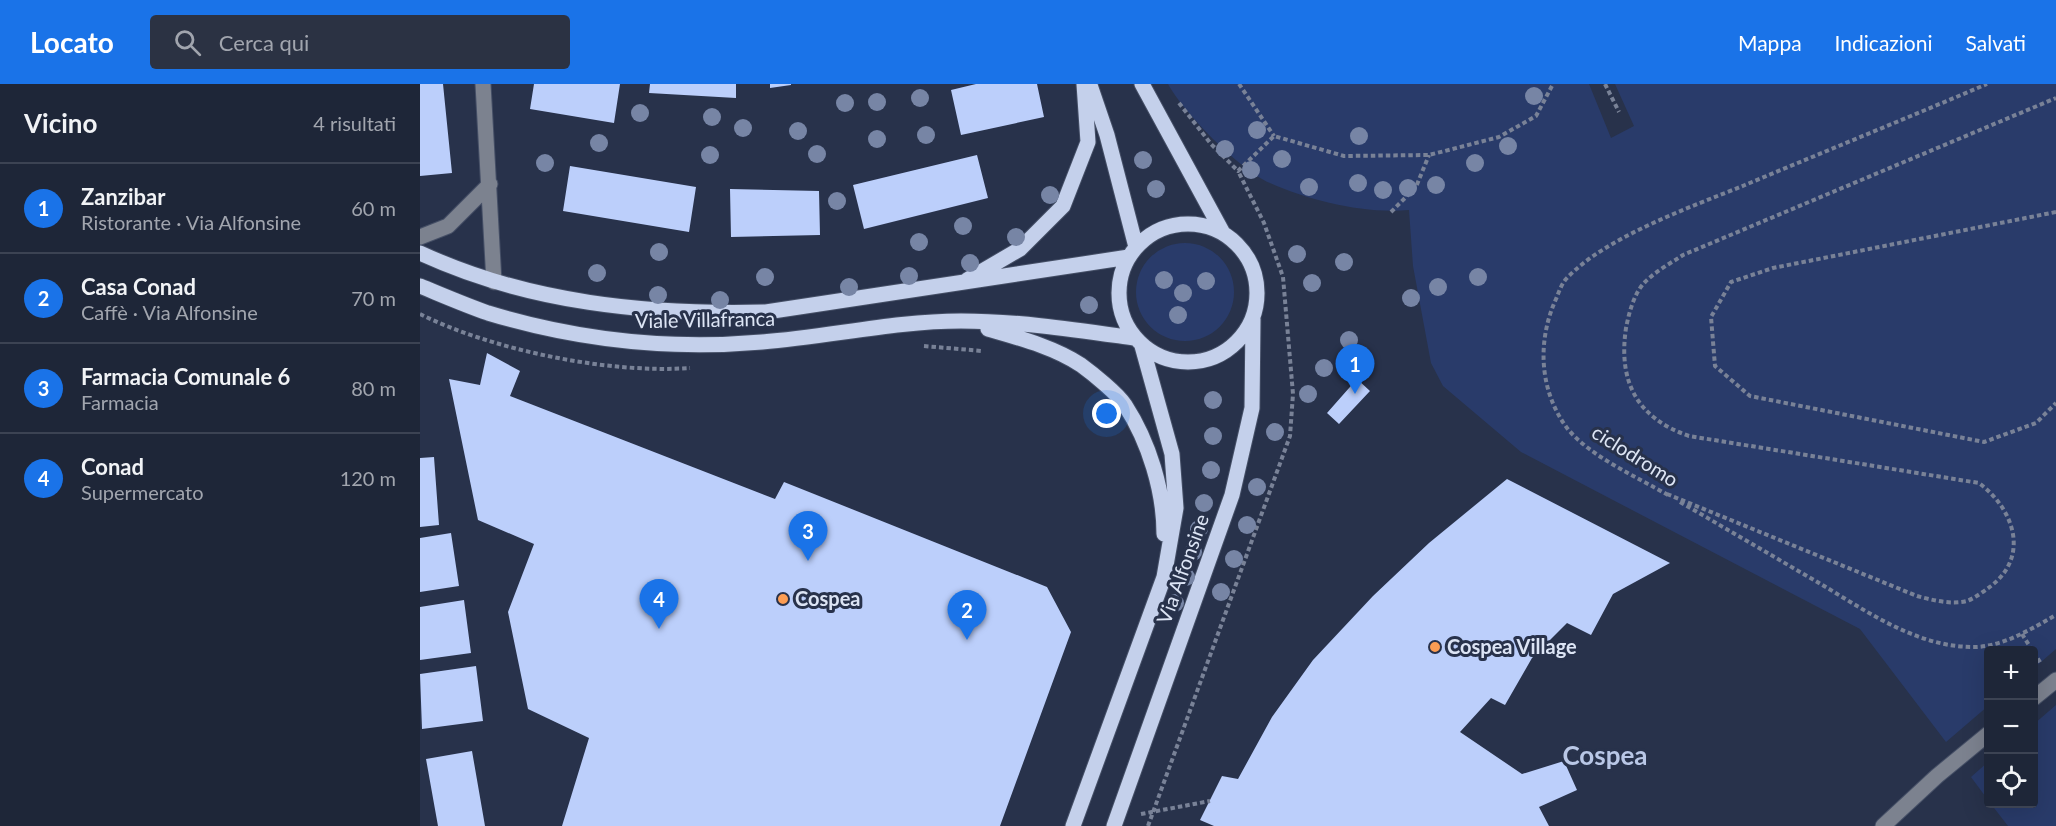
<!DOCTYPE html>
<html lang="it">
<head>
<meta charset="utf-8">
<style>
  body { margin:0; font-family:Lato,sans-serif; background:#2b3243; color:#f1f3f6 }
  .controls { position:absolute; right:18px; bottom:18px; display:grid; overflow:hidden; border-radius:6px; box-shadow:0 6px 24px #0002 }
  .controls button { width:54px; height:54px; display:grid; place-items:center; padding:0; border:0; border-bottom:2px solid #3c4353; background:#1e2638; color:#f1f3f6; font:30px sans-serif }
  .you { position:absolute; left:687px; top:330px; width:21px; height:21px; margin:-15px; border:4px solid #fff; border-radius:50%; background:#1a73e8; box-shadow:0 0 0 9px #1a73e833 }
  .badge { display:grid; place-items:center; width:39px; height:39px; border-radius:50%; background:#1a73e8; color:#fff; font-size:20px; font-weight:700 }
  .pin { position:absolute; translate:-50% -50px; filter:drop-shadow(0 2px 3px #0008) }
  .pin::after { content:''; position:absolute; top:32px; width:21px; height:18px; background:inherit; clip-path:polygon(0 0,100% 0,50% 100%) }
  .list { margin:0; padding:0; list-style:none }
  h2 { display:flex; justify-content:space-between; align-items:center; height:78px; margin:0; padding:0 24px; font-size:26px }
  h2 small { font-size:20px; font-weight:400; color:#a1a5ae }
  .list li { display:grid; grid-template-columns:39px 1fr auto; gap:18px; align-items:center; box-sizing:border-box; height:90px; padding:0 24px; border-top:2px solid #3c4353 }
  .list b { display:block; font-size:22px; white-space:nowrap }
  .list p { margin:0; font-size:20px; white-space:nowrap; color:#a1a5ae }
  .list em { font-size:20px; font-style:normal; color:#a1a5ae }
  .icon { flex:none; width:33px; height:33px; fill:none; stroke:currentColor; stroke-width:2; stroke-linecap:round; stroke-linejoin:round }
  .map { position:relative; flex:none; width:1636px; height:742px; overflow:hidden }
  header { display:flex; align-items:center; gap:36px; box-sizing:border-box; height:84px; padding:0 30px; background:#1a73e8; color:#fff }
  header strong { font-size:28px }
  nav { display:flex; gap:33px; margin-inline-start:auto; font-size:21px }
  .search { width:420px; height:54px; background:#2b3243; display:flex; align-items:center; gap:15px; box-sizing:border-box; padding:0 21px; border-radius:6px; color:#a1a5ae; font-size:22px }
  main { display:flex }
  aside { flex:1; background:#1e2638 }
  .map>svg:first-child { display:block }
  .green { fill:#293b6a }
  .building { fill:#bccffb }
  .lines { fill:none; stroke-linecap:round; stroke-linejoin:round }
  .minor-casing { stroke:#454f66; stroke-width:17 }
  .major-casing { stroke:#454f66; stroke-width:17 }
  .path { stroke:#798297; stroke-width:4; stroke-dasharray:4.5 3; stroke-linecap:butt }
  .minor { stroke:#7c828f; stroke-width:15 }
  .major { stroke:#c4d0eb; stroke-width:15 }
  .tree { fill:#7785a5 }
  .poi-dot { fill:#fc9d53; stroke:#28324b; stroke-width:2 }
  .labels { text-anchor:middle; stroke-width:6; stroke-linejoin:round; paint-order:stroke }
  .street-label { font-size:20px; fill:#dde5f5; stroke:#28324b }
  .poi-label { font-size:20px; font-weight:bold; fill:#dde5f5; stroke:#28324b; text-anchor:start }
  .district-label { font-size:26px; font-weight:bold; fill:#b9c7e6; stroke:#28324b }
</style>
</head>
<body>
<header>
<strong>Locato</strong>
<div class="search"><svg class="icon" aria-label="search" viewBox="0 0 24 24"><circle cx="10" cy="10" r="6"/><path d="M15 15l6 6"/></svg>Cerca qui</div>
<nav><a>Mappa</a><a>Indicazioni</a><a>Salvati</a></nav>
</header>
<main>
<aside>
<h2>Vicino<small>4 risultati</small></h2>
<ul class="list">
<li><span class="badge">1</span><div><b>Zanzibar</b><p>Ristorante · Via Alfonsine</p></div><em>60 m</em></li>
<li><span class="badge">2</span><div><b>Casa Conad</b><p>Caffè · Via Alfonsine</p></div><em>70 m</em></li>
<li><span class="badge">3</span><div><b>Farmacia Comunale 6</b><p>Farmacia</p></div><em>80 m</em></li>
<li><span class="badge">4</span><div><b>Conad</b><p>Supermercato</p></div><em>120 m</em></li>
</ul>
</aside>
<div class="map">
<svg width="1636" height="742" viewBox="0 0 1636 742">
  <rect width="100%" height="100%" fill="#28324b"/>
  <path class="green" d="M748,0H1169L1191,54L1214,42L1195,0H1636V565L1614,584V566H1568V622L1526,658L1440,545L1101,368L1023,302L1011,279L993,182L989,126C944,130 891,117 850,99C820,86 763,28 748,0Z
    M716 208a49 49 0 1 1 98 0a49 49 0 1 1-98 0Z
    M1636,621V742H1588L1571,720H1614V640Z
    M1568,678V716L1551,693Z"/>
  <path class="building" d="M0,0H23L32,89L0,92Z
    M114,0H200L194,39L110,25Z
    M230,0H316V14L229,9Z
    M350,0H371V1L350,4Z
    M556,0H617L624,33L541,51L531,6Z
    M557,71L568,114L444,145L433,101Z
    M150,82L276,103L269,148L143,127Z
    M310,105L399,107L400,151L311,153Z
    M67,269L100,287L90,312L355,415L364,398L627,503L651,548L580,742H142L169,654L108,625L88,528L114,460L58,436L29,295L60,301Z
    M937,295L950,307L919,340L907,329Z
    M14,373L19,441L0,443V374Z
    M1087,395L1250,479L1193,510L1171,551L1147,539L1112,574L1085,621L1071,614L1040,648L1102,690L1144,677L1157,706L1119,723L1129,742H794L780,736L802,692L818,695L852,633L893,576L953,512L1009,459Z
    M31,449L39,502L0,508V454Z
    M44,516L51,569L0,576V523Z
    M56,582L63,637L2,645L0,590Z
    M52,667L65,742H18L6,675Z"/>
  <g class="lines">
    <defs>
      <path id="minor" d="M63,0L74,198
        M0,153L28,142L70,100
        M1614,614L1636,596
        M1463,742L1517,692L1568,650"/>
      <path id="major" d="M722,0L803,149
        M670,1L687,51L716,163
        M699 209a69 69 0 1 1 138 0a69 69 0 1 1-138 0Z
        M0,169C108,219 228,231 346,228L709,173
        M547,196L600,165L643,122L668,58L664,0
        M0,202C22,211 45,221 68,229C157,256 249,266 342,258C409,253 474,237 541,237C599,237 657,246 714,254
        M568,245C599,254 634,263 661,281C672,289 698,310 705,321C729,358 744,407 744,450
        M653,742L744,493L756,424L752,370L722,262
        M694,742L812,411L832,324L833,235"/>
    </defs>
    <use href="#minor" class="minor-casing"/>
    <use href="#major" class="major-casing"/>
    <path class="path" d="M819,0L854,52
      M1185,0L1199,28
      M759,19L791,60L818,87L854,52L924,72L1009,71L1079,53L1116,32L1133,0
      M971,128L996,103L1009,71
      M1636,128L1353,184L1311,198L1291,233L1295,282L1330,312L1564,358L1616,339L1636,319
      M0,230C72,266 189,290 270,284
      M504,262L562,267
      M1247,410L1497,512C1512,516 1531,521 1547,517C1555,514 1564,507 1571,502C1610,472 1594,425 1559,399L1269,352C1217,334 1198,298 1206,244C1209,229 1214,209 1225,198C1236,187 1251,179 1263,171L1636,14
      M1248,411C1217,393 1169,372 1147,344C1119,306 1117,257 1136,215C1139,208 1141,201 1146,195C1185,153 1271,123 1325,101C1406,67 1487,34 1567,0
      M1260,418C1305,444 1349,470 1394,496C1442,524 1493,562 1551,563C1581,564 1611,545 1636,531
      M1602,550L1612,566
      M1614,568L1621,580
      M721,730L790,717
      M728,742L870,352L873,310L863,193L844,139L818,87"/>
    <use href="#minor" class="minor"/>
    <use href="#major" class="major"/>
  </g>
  <g class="tree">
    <circle cx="1114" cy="12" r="9"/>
    <circle cx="500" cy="14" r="9"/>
    <circle cx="457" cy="18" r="9"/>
    <circle cx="425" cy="19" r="9"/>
    <circle cx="220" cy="29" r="9"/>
    <circle cx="292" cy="33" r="9"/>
    <circle cx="323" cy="44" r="9"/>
    <circle cx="837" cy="46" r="9"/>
    <circle cx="378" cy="47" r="9"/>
    <circle cx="506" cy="51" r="9"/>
    <circle cx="939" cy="52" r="9"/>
    <circle cx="457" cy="55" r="9"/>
    <circle cx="179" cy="59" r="9"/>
    <circle cx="1088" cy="62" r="9"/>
    <circle cx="805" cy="65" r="9"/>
    <circle cx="397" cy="70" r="9"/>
    <circle cx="290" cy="71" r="9"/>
    <circle cx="862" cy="75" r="9"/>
    <circle cx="723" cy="76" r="9"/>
    <circle cx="125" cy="79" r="9"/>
    <circle cx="1055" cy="79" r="9"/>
    <circle cx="831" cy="86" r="9"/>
    <circle cx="938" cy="99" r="9"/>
    <circle cx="1016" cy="101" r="9"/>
    <circle cx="889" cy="103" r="9"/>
    <circle cx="988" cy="104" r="9"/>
    <circle cx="736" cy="105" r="9"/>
    <circle cx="963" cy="106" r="9"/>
    <circle cx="630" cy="111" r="9"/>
    <circle cx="417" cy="117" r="9"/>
    <circle cx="543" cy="142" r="9"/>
    <circle cx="596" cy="153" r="9"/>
    <circle cx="499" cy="158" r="9"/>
    <circle cx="239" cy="168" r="9"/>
    <circle cx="877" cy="170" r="9"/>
    <circle cx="924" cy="178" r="9"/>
    <circle cx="550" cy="179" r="9"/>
    <circle cx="177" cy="189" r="9"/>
    <circle cx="489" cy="192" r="9"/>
    <circle cx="345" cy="193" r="9"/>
    <circle cx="1058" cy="193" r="9"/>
    <circle cx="744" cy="196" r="9"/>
    <circle cx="786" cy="197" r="9"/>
    <circle cx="892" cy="199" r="9"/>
    <circle cx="429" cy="203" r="9"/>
    <circle cx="1018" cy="203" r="9"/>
    <circle cx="763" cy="209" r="9"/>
    <circle cx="238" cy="211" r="9"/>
    <circle cx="991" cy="214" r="9"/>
    <circle cx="300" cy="216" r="9"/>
    <circle cx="669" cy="221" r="9"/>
    <circle cx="758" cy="231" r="9"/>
    <circle cx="929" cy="256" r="9"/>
    <circle cx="904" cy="284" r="9"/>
    <circle cx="888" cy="310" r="9"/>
    <circle cx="793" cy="316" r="9"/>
    <circle cx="855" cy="348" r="9"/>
    <circle cx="793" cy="352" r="9"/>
    <circle cx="791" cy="386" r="9"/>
    <circle cx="837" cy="403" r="9"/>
    <circle cx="784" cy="419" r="9"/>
    <circle cx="827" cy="441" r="9"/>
    <circle cx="779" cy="445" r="9"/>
    <circle cx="773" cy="468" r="9"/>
    <circle cx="814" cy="475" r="9"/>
    <circle cx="766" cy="493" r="9"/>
    <circle cx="801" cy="508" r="9"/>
    <circle cx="755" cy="519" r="9"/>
  </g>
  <g class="poi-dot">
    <circle cx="363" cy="515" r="6"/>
    <circle cx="1015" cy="563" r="6"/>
  </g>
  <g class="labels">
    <g class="street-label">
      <text transform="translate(285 236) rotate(-1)" y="7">Viale Villafranca</text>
      <text transform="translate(1215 372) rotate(32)" y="7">ciclodromo</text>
      <text transform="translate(763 485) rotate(-70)" y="7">Via Alfonsine</text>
    </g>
    <g class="poi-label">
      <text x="375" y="522">Cospea</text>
      <text x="1027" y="570">Cospea Village</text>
    </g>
    <g class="district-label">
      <text x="1185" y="681">Cospea</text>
    </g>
  </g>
</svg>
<div class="controls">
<button>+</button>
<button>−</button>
<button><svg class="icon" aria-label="locate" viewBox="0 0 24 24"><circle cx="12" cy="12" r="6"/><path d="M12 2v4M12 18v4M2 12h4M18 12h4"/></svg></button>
</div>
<div class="you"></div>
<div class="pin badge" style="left:935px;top:310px">1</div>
<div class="pin badge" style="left:547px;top:556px">2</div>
<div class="pin badge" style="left:388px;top:477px">3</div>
<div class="pin badge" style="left:239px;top:545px">4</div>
</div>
</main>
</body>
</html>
